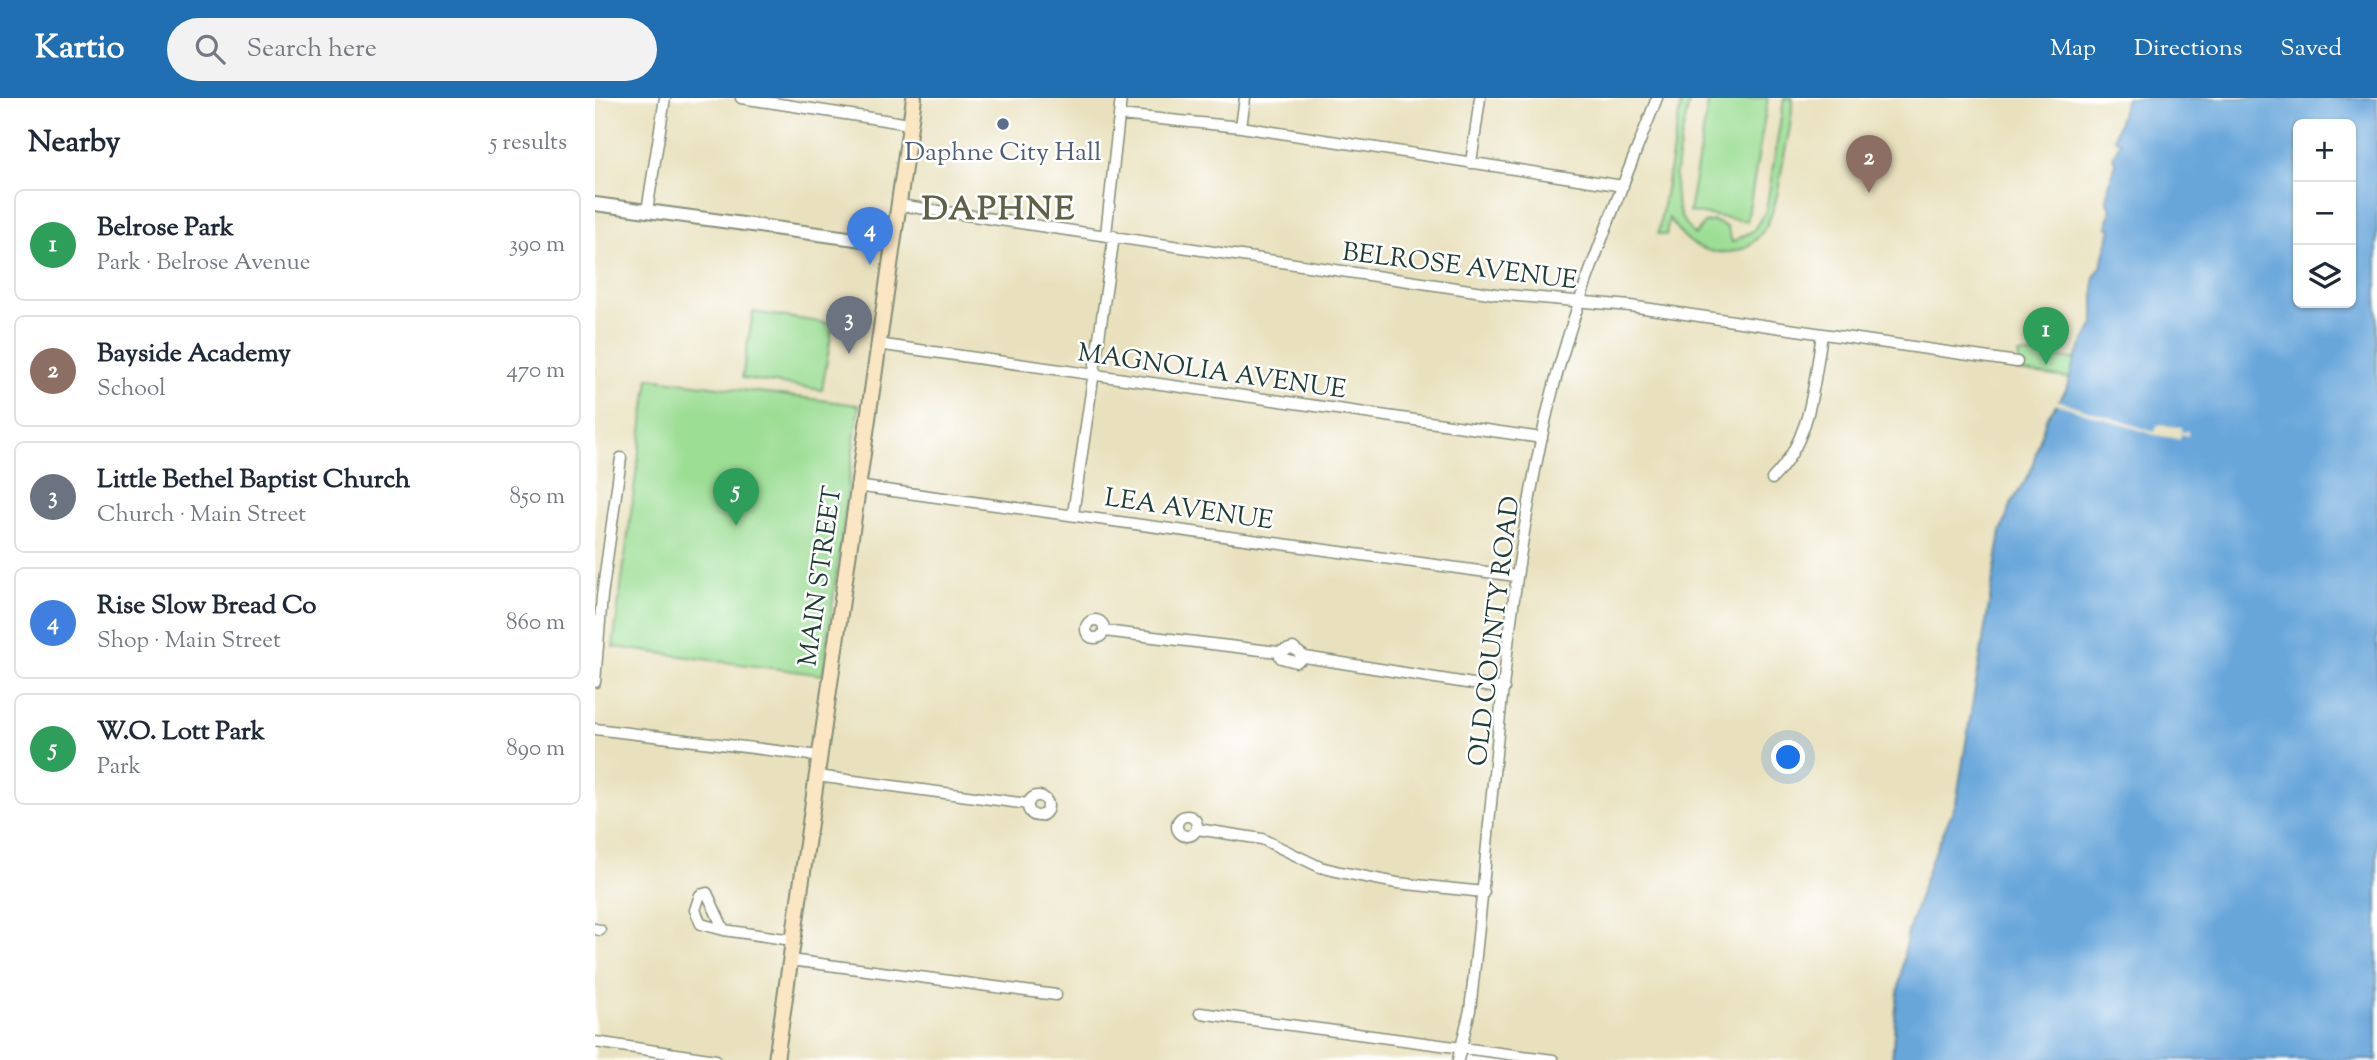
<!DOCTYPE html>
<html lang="en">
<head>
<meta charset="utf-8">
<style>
  body { margin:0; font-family:"Sorts Mill Goudy",serif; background:#f2f2f3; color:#1f2937 }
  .controls { position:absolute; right:21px; top:21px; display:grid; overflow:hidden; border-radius:10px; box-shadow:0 2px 5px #0004 }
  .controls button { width:63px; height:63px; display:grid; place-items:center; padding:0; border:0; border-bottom:2px solid #e0e1e3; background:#fff; color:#1f2937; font:35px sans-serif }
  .you { position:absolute; left:1194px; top:660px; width:24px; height:24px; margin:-18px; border:5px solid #fff; border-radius:50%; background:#1a73e8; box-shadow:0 0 0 10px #1a73e833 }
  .badge { display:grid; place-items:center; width:46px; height:46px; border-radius:50%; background:#1f6fb2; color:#fff; font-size:23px; font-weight:700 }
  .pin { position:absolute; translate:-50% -58px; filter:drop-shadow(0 2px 4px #0008) }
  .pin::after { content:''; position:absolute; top:37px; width:24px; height:21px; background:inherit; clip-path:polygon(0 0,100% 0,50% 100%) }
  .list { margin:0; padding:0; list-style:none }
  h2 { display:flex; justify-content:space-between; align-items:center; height:91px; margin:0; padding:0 28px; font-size:30px }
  h2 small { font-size:23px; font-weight:400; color:#747a83 }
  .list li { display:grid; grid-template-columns:46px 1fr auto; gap:21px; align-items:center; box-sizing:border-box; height:112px; margin:0 14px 14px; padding:0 14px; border:2px solid #e0e1e3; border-radius:10px }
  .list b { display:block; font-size:26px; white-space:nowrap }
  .list p { margin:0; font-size:23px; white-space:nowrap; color:#747a83 }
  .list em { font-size:23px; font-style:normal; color:#747a83 }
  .icon { flex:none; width:38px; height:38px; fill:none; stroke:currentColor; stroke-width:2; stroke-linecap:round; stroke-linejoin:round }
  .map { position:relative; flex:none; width:1782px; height:962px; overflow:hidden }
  header { display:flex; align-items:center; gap:42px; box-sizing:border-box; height:98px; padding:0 35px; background:#1f6fb2; color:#fff }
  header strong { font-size:33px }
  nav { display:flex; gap:38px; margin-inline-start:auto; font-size:24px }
  .search { width:490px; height:63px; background:#f2f2f3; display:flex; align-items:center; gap:18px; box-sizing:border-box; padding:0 24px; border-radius:38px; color:#747a83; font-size:26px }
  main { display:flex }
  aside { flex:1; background:#fff }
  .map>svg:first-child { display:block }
  .green { fill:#9dde95; stroke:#5e8e64; stroke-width:2 }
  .water { fill:#68a6da; stroke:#447287; stroke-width:2; fill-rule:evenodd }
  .pier { fill:#e9e1be }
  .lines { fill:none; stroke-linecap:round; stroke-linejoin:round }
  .minor-casing { stroke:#848f79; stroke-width:13 }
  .tertiary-casing { stroke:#848f79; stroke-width:16 }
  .secondary-casing { stroke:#848f79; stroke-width:18 }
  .minor { stroke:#fff; stroke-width:10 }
  .tertiary { stroke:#fff; stroke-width:12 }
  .secondary { stroke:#fbe6c3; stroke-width:14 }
  .service-dot { fill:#5c6f8a; stroke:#fff; stroke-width:2.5 }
  .labels { text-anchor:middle; stroke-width:5; stroke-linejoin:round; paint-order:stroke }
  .service-label { font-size:26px; fill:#4e5e75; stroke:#fff }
  .street-label { font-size:26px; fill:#1f3d34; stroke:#fff }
  .district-label { font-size:33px; font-weight:bold; letter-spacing:2px; fill:#5f6048; stroke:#fff }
</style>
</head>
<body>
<header>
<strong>Kartio</strong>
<div class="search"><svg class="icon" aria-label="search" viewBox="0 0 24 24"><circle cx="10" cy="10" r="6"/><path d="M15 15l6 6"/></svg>Search here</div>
<nav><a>Map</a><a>Directions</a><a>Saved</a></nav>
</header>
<main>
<aside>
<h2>Nearby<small>5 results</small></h2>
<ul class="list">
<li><span class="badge" style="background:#2e9e5b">1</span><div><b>Belrose Park</b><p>Park · Belrose Avenue</p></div><em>390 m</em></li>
<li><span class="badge" style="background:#8d6e63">2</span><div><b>Bayside Academy</b><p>School</p></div><em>470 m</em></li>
<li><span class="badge" style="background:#6b7280">3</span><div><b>Little Bethel Baptist Church</b><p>Church · Main Street</p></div><em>850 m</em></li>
<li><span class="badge" style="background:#3f7fe0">4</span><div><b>Rise Slow Bread Co</b><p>Shop · Main Street</p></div><em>860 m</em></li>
<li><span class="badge" style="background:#2e9e5b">5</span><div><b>W.O. Lott Park</b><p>Park</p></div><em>890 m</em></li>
</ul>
</aside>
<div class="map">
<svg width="1782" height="962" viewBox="0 0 1782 962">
  <rect width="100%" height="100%" fill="#fff"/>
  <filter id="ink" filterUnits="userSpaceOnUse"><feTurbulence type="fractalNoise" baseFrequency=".0143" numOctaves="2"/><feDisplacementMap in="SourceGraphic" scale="14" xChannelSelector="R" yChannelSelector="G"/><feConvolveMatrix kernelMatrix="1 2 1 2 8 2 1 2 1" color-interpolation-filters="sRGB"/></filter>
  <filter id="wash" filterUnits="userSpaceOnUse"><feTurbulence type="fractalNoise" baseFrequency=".00686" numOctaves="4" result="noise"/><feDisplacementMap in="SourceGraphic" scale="28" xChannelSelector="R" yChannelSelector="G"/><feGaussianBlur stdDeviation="1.57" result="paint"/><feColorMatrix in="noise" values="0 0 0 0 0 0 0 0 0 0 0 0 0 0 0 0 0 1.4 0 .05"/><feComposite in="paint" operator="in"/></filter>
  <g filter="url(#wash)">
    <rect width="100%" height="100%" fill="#e9e1be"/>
    <path class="green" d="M1087,0H1095C1088,41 1063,107 1100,137L1109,125L1119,123L1132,129L1137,144L1158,133L1171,113L1189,0H1197C1198,19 1193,39 1189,58C1182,99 1177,160 1120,154C1099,151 1085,138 1074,120L1071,137L1063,136Z
      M1114,0H1173L1152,123L1094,114Z
      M158,214L238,226L227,292L147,280Z
      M1424,256L1480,261V281L1422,273Z
      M54,280L264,307L228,577L18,549Z"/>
    <path class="water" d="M1531,0H1782V962H1297L1301,908L1312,837L1336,763L1361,705L1406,434L1416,406L1435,375L1451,321L1471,292L1480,261L1499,226V179L1506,169L1516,131L1512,129L1516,110L1512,104L1514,87L1521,65L1518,59L1525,44L1519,40ZM1703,26H1756V205H1703Z"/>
    <path class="pier" d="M1461,302L1560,334L1562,327L1587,329L1586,334L1593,333V338L1586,336L1585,341L1560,337L1459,305Z"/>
  </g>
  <g filter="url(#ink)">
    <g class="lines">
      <defs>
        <path id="minor" d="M146,0L315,26
          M524,17L646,29L1028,88
          M646,29L650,0
          M876,65L885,0
          M304,107L901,196L1035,208L1422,264
          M52,113L70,0
          M511,136L526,0
          M282,246L947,340
          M1177,381C1217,341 1218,288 1227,237
          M261,388L921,478
          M478,416L519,138
          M491 531a9 9 0 1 1 18 0a9 9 0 1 1-18 0Z
          M509,533L683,554L698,550L710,559L909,591
          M683,554L686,560L701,564L710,559
          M0,584L7,498L26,360
          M0,631L224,658
          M222,678L433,706
          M433 708a10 10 0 1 1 20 0a10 10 0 1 1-20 0Z
          M582 728a10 10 0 1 1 20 0a10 10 0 1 1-20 0Z
          M602,731L667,741L725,769L745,774L802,785L889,794
          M112,795L129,832L106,826L100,812L105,797Z
          M0,831L5,832
          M129,832L197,842
          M195,862L461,897
          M605,915L958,962
          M0,944L121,962
          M863,962L875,912C898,715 907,514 951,320C976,210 1021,105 1062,0"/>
        <path id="tertiary" d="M0,106L298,146"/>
        <path id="secondary" d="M181,962L319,0"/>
      </defs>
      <use href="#minor" class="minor-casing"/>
      <use href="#tertiary" class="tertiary-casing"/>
      <use href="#secondary" class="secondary-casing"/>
      <use href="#minor" class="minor"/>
      <use href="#tertiary" class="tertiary"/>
      <use href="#secondary" class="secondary"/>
    </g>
  </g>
  <circle class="service-dot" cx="408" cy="26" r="7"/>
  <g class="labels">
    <g class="service-label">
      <text x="408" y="62">Daphne City Hall</text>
    </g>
    <g class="street-label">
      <text transform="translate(865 167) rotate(7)" y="9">BELROSE AVENUE</text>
      <text transform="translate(617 272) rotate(8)" y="9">MAGNOLIA AVENUE</text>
      <text transform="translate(594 410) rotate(8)" y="9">LEA AVENUE</text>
      <text transform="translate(224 478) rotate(-82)" y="9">MAIN STREET</text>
      <text transform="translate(898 533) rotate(-83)" y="9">OLD COUNTY ROAD</text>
    </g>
    <g class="district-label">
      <text x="404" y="121">DAPHNE</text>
    </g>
  </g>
</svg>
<div class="controls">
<button>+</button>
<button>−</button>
<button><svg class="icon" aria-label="layers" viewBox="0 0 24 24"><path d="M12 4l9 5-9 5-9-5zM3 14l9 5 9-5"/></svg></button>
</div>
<div class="you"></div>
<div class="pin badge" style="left:1451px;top:267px;background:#2e9e5b">1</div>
<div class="pin badge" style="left:1274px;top:95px;background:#8d6e63">2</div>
<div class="pin badge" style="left:254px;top:256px;background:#6b7280">3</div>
<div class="pin badge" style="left:275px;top:167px;background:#3f7fe0">4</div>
<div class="pin badge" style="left:141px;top:428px;background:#2e9e5b">5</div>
</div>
</main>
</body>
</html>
